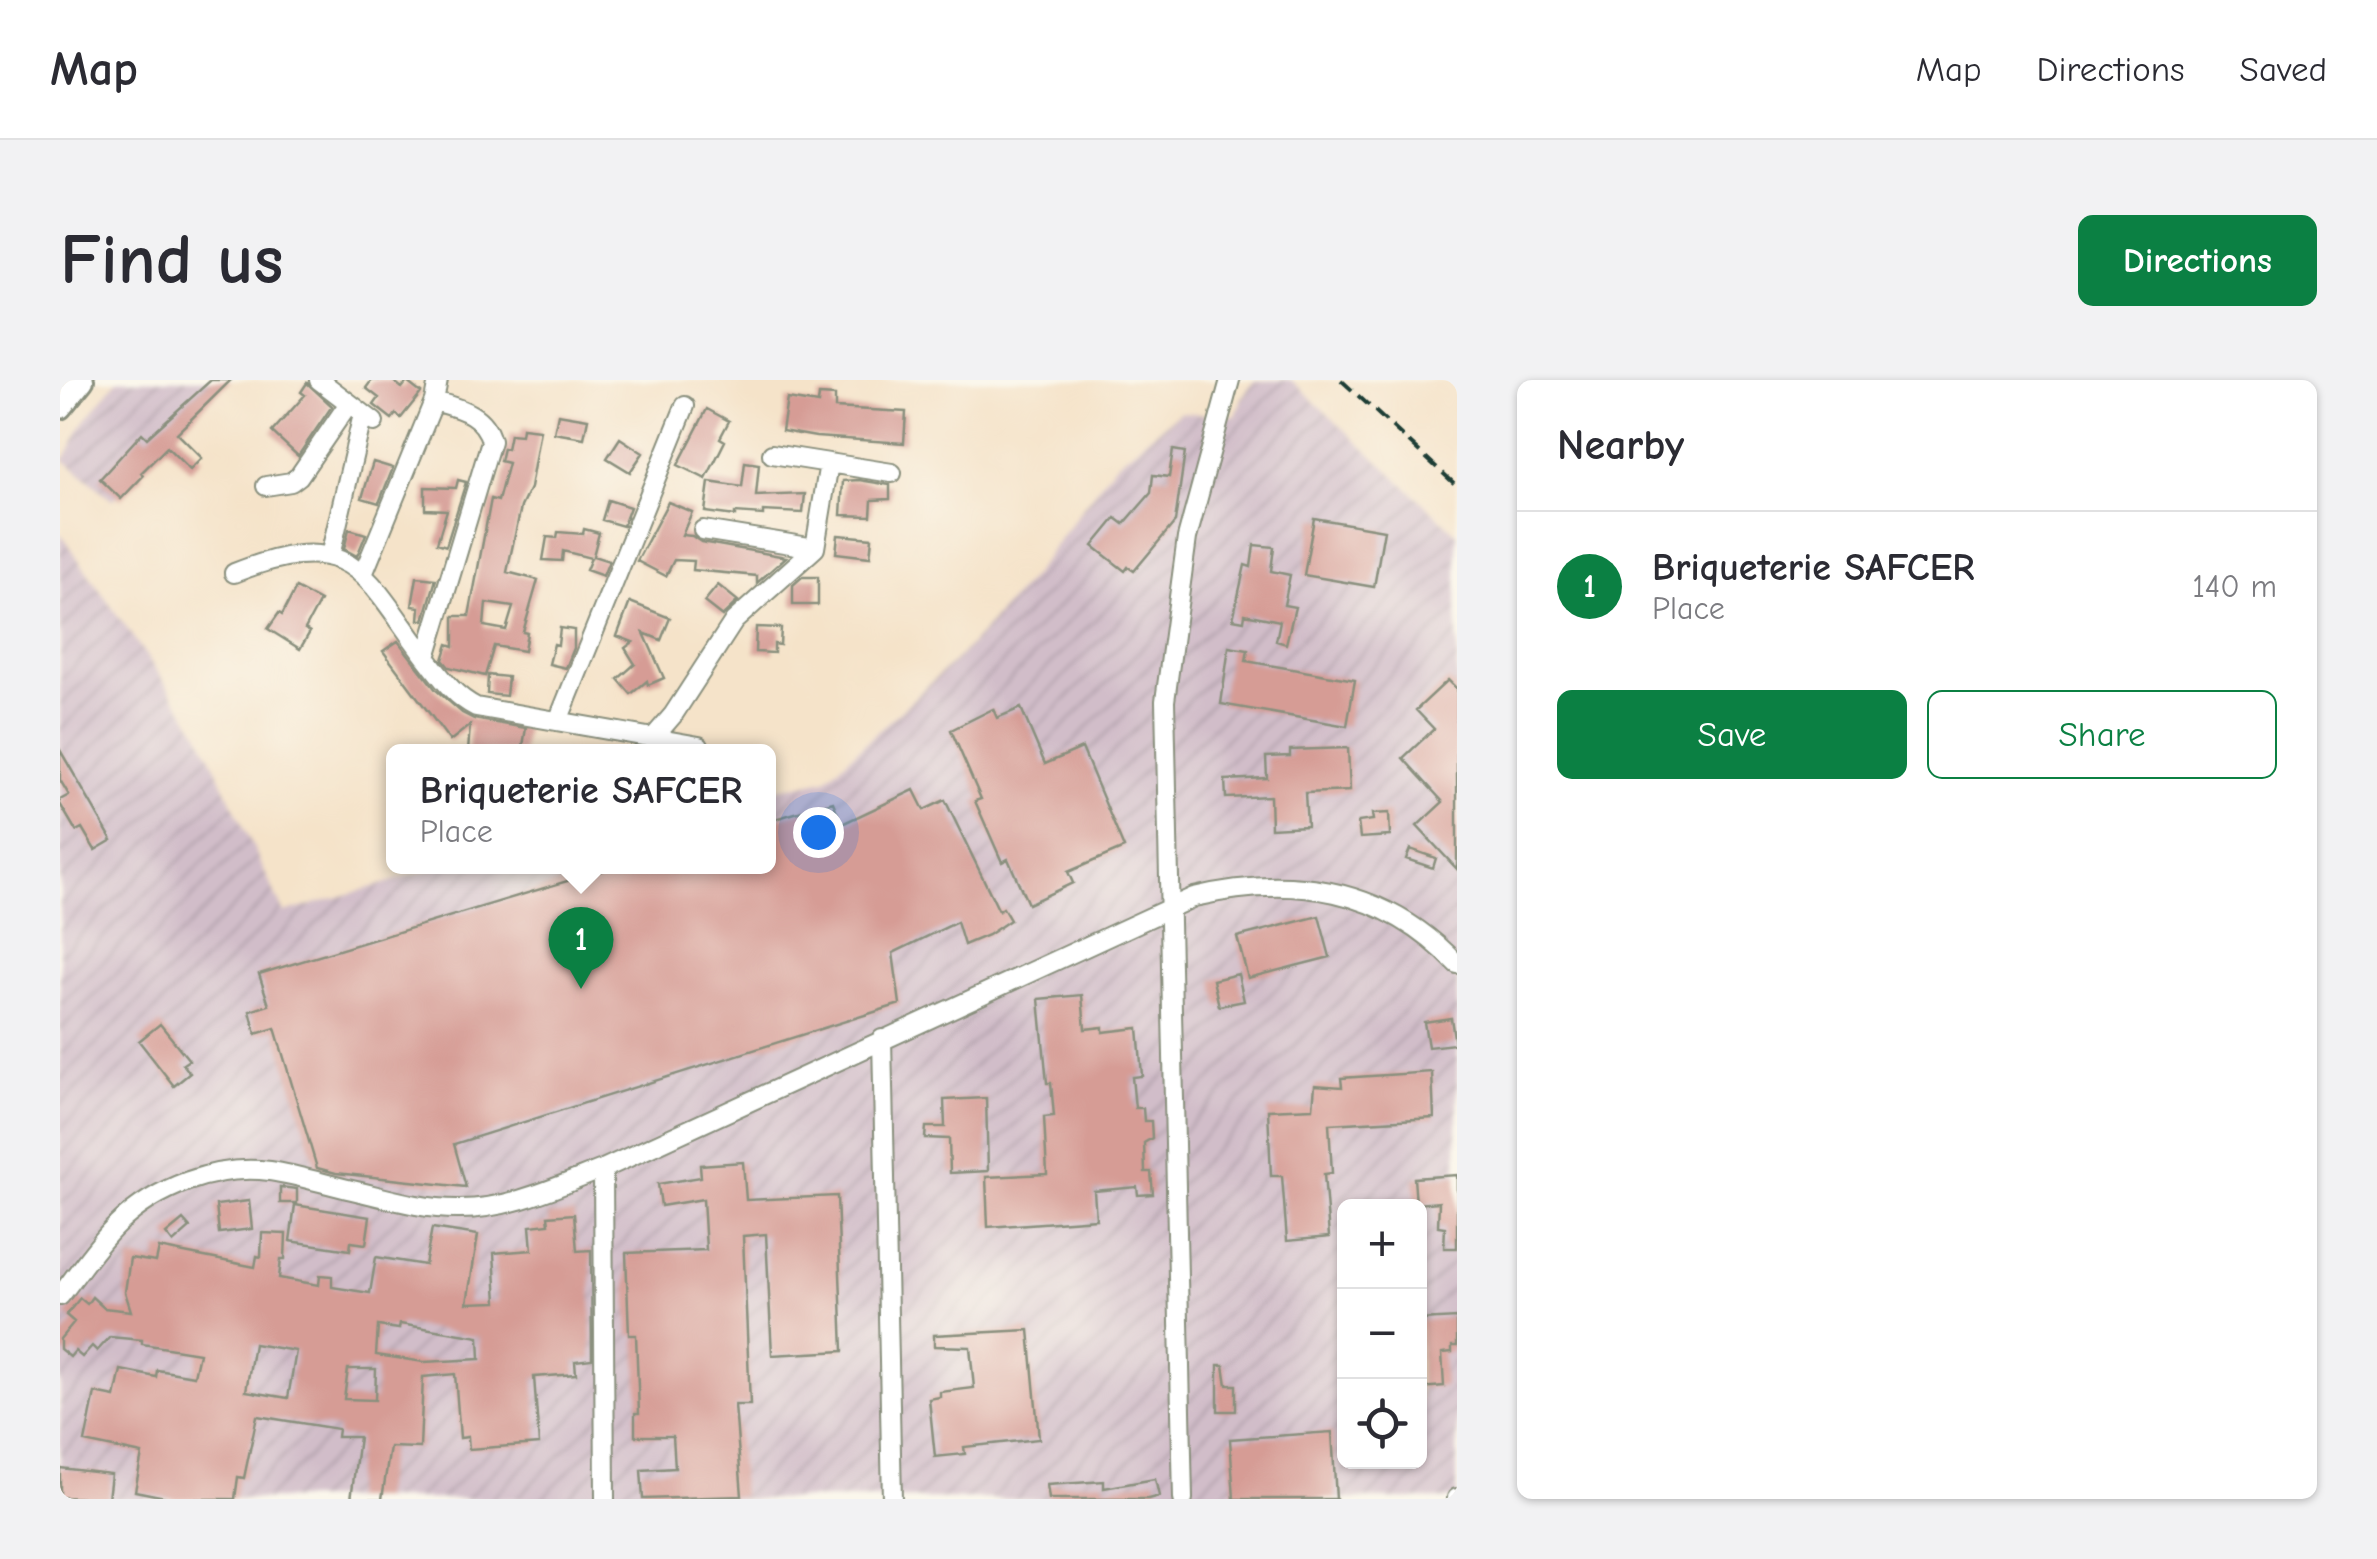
<!DOCTYPE html>
<html lang="en">
<head>
<meta charset="utf-8">
<style>
  body { margin:0; font-family:"Comic Neue",sans-serif; background:#f2f2f3; color:#2b2b33 }
  .controls { position:absolute; right:30px; bottom:30px; display:grid; overflow:hidden; border-radius:15px; box-shadow:0 2px 8px #0004 }
  .controls button { width:90px; height:90px; display:grid; place-items:center; padding:0; border:0; border-bottom:2px solid #e1e1e2; background:#fff; color:#2b2b33; font:50px sans-serif }
  .you { position:absolute; left:758px; top:452px; width:35px; height:35px; margin:-25px; border:8px solid #fff; border-radius:50%; background:#1a73e8; box-shadow:0 0 0 15px #1a73e833 }
  .badge { display:grid; place-items:center; width:65px; height:65px; border-radius:50%; background:#0b8043; color:#fff; font-size:32px; font-weight:700 }
  .pin { position:absolute; translate:-50% -82px; filter:drop-shadow(0 2px 5px #0008) }
  .pin::after { content:''; position:absolute; top:52px; width:35px; height:30px; background:inherit; clip-path:polygon(0 0,100% 0,50% 100%) }
  .popup { position:absolute; left:326px; top:364px; width:390px; height:130px; box-sizing:border-box; display:grid; place-content:center; border-radius:15px; background:#fff; filter:drop-shadow(0 2px 8px #0005); font-size:32px; white-space:nowrap; color:#7c7c81 }
  .popup b { font-size:38px; color:#2b2b33 }
  .popup::after { content:''; position:absolute; left:50%; top:100%; margin-left:-20px; border:20px solid transparent; border-top-color:#fff }
  .list { margin:0; padding:0; list-style:none }
  h2 { display:flex; justify-content:space-between; align-items:center; height:130px; margin:0; padding:0 40px; font-size:42px }
  h2 small { font-size:32px; font-weight:400; color:#7c7c81 }
  .list li { display:grid; grid-template-columns:65px 1fr auto; gap:30px; align-items:center; box-sizing:border-box; height:150px; padding:0 40px; border-top:2px solid #e1e1e2 }
  .list b { display:block; font-size:38px; white-space:nowrap }
  .list p { margin:0; font-size:32px; white-space:nowrap; color:#7c7c81 }
  .list em { font-size:32px; font-style:normal; color:#7c7c81 }
  .actions { display:flex; gap:20px; padding:30px 40px }
  .actions a { flex:1; padding:22px 0; border:2px solid #0b8043; border-radius:15px; text-align:center; font-size:35px; color:#0b8043 }
  .actions .main { background:#0b8043; color:#fff }
  .icon { flex:none; width:55px; height:55px; fill:none; stroke:currentColor; stroke-width:2; stroke-linecap:round; stroke-linejoin:round }
  .map { position:relative; flex:none; width:1397px; height:1119px; overflow:hidden; border-radius:15px }
  header { display:flex; align-items:center; gap:60px; box-sizing:border-box; height:140px; padding:0 50px; background:#fff; border-bottom:2px solid #e1e1e2 }
  header strong { font-size:48px }
  nav { display:flex; gap:55px; margin-inline-start:auto; font-size:35px }
  .intro { display:flex; align-items:center; justify-content:space-between; box-sizing:border-box; height:240px; padding:0 60px }
  h1 { margin:0; font-size:70px }
  .button { padding:25px 45px; border-radius:15px; background:#0b8043; color:#fff; font-size:35px; font-weight:700 }
  main { display:flex; gap:60px; padding:0 60px }
  aside { flex:1; background:#fff; border-radius:15px; box-shadow:0 2px 8px #0004 }
  .map>svg:first-child { display:block }
  .industrial { fill:url(#industrial-furrows); fill-rule:evenodd }
  .building { fill:#d69c95; fill-rule:evenodd }
  .lines { fill:none; stroke-linecap:round; stroke-linejoin:round }
  .minor-casing { stroke:#8a907e; stroke-width:22 }
  .major-casing { stroke:#8a907e; stroke-width:28 }
  .minor { stroke:#fff; stroke-width:18 }
  .major { stroke:#fff; stroke-width:22 }
  .rail { stroke:#1f3d34; stroke-width:4; stroke-dasharray:15 8; stroke-linecap:butt }
</style>
</head>
<body>
<header>
<strong>Map</strong>
<nav><a>Map</a><a>Directions</a><a>Saved</a></nav>
</header>
<div class="intro"><h1>Find us</h1><a class="button">Directions</a></div>
<main>
<div class="map">
<svg width="1397" height="1119" viewBox="0 0 1397 1119">
  <defs>
    <pattern id="industrial-furrows" width="10" height="10" patternUnits="userSpaceOnUse" patternTransform="scale(2.5)"><rect width="10" height="10" fill="#d1bdc9"/><path d="M-1 1l2-2M0 10L10 0M9 11l2-2" fill="none" stroke="#b3a3ad"/></pattern>
  </defs>
  <rect width="100%" height="100%" fill="#fbf7ec"/>
  <filter id="ink" filterUnits="userSpaceOnUse"><feTurbulence type="fractalNoise" baseFrequency=".01" numOctaves="2"/><feDisplacementMap in="SourceGraphic" scale="20" xChannelSelector="R" yChannelSelector="G"/><feConvolveMatrix kernelMatrix="1 2 1 2 8 2 1 2 1" color-interpolation-filters="sRGB"/></filter>
  <filter id="wash" filterUnits="userSpaceOnUse"><feTurbulence type="fractalNoise" baseFrequency=".0048" numOctaves="4" result="noise"/><feDisplacementMap in="SourceGraphic" scale="40" xChannelSelector="R" yChannelSelector="G"/><feGaussianBlur stdDeviation="2.25" result="paint"/><feColorMatrix in="noise" values="0 0 0 0 0 0 0 0 0 0 0 0 0 0 0 0 0 1.4 0 .05"/><feComposite in="paint" operator="in"/></filter>
  <g filter="url(#wash)">
    <rect width="100%" height="100%" fill="#f5e3c9"/>
    <path class="industrial" d="M57,0H165L53,120L4,80L22,45Z
      M1231,0L1397,154V1119H0V153L138,350L224,533L381,487L708,486L709,411L766,399L904,272L973,195L1054,85L1120,32L1176,36L1182,18L1194,1ZM1284,826H1360V1082H1284Z"/>
    <g id="blocks">
      <path class="building" d="M151,0H171L117,53L142,78L130,90L107,67L81,93L83,96L61,119L40,99L82,53L87,58Z
        M312,0H332L342,8L347,2L361,13L341,38L336,34L332,39L314,25L319,18L306,8Z
        M247,3L272,26L238,76L212,52L245,15L241,12Z
        M759,15L775,16V28L846,32L844,63L756,57L722,51L727,19L758,24Z
        M647,29L669,41L660,58L665,61L646,99L618,85Z
        M498,34L528,39L524,58L494,53Z
        M462,48L480,50L470,108L461,127L447,192L478,200L463,252L467,253L464,271L434,266L425,296L389,287L383,280L388,264L394,266V236H409L431,119L438,121L448,83L440,81L443,68L447,69L450,54L461,55ZM426,223L453,227L446,250L424,246Z
        M560,58L583,73L570,92L547,78Z
        M1113,70L1125,72L1115,142L1074,191L1068,187L1065,191L1033,166L1056,138L1064,144L1091,113L1093,95L1109,97Z
        M313,82L333,88L319,123L302,118Z
        M685,82L699,84L696,116L745,114L743,133L703,131V135L675,133V136L645,132L649,102L682,107Z
        M398,100L406,102L386,166L377,163L387,130L365,129V107L396,108Z
        M799,100L830,105V119L812,120L811,136L781,135L783,101Z
        M548,120L570,127L563,146L542,140Z
        M608,122L632,132L622,155L632,156L641,162L726,177L697,203V196L633,190L634,181L614,180L606,196L577,181Z
        M1254,138L1324,150L1314,207L1244,195Z
        M289,149L306,154L297,176L284,169Z
        M524,149L539,153L533,176L549,181L543,196L526,190L531,178L503,171L502,181L483,180L487,157L497,158L498,152L523,154Z
        M778,155L812,158L810,177L776,173Z
        M1194,165L1214,167L1211,191L1230,195L1224,225L1235,227L1226,264L1216,261L1220,241L1185,234L1184,241L1173,239L1185,185L1191,187Z
        M357,197L376,199L364,240H359L360,227L352,226Z
        M742,197H758V225H733V205Z
        M658,205L678,221L662,236L644,222Z
        M236,208L260,221L245,249L250,252L240,269L208,249L219,233L222,235Z
        M570,222L610,238L601,260L584,253L604,298L588,305L587,301L571,314L558,299L575,284L565,268L573,262L557,256Z
        M696,247L721,248L720,265L714,264V273L695,272Z
        M500,248L514,250V268L506,288L489,284L494,264L498,265Z
        M338,261L376,310L402,333L414,339L466,348L462,372H408L410,345L390,361L323,271Z
        M1169,267L1188,270L1186,281L1295,300L1287,346L1161,324Z
        M428,295L448,297L446,316L427,314Z
        M1388,300L1397,309V489L1357,446L1383,422L1343,378L1374,349L1356,330Z
        M961,328L985,384L1022,368L1064,468L1008,492L1013,503L968,524L948,479L942,482L915,421L921,419L891,350L933,329L937,338Z
        M1288,368L1290,411L1245,413L1247,446L1211,448L1210,416L1166,418L1165,400L1207,398L1206,377L1230,376V370Z
        M0,370L52,460L35,470L22,448L16,451L0,424V420L9,415L0,400Z
        M854,410L864,430L885,420L939,531L943,528L950,540L928,555L904,565L897,542L833,573L840,624L394,764L406,807L276,793L257,788L215,648L196,654L190,631L209,625L199,594L557,486H708V441L773,422L782,444Z
        M1329,433L1330,456L1300,458L1298,442L1313,440L1312,434Z
        M1350,469L1376,478L1373,488L1346,479Z
        M1259,536L1270,577L1188,598L1177,557Z
        M1178,594L1184,621L1159,626L1153,600Z
        M1022,615L1025,649L1043,647V652L1078,648L1082,696L1072,697L1075,728H1083L1084,741H1091L1092,758L1084,763L1085,792H1091L1093,814L1078,815L1077,807L1034,811L1036,839L928,847L926,797L987,794L984,737L994,736L991,703H987L979,619Z
        M1391,638L1395,664L1368,667L1364,642Z
        M100,644L129,680L123,684L130,693L114,706L79,661Z
        M1372,692L1374,738L1269,744L1272,793L1264,794L1269,857L1227,861L1222,796H1211L1208,730L1253,728L1255,705L1282,707L1281,698Z
        M926,718L928,791L890,793L889,759L865,758L866,747H885L884,720Z
        M683,782L686,820L777,816L783,971L712,975L706,854L683,856L690,1025H675L682,1116L583,1119L581,1090L615,1088L613,1056H575V1033H579L576,955H569L566,873L646,870L643,819L601,826L598,804L641,797L640,785Z
        M1397,795V868H1384L1385,847L1378,846L1379,822L1356,824L1354,798Z
        M220,807L237,809V823H220Z
        M189,821L192,849L159,853L156,825Z
        M235,825L310,837L306,864L291,862L290,870L230,861Z
        M514,834L517,871L531,870L532,979L515,981L516,994L474,997L479,1064L409,1069L408,1057L400,1058L395,994L363,997L360,1068L330,1067L322,1119H291L299,1057H277L278,1049L197,1036L184,1098L178,1097L175,1119H115L75,1111L82,1074L25,1062L35,1013L55,1017L61,990L96,997L97,990L134,996L139,973L82,964V960L50,957L37,971L32,966L22,977L15,971L10,977L0,969V959L14,942L6,935L20,918L27,924L32,917L44,928L71,931L65,912L70,878L96,882L99,868L195,887L197,876L201,877L202,853L226,854L225,879H221L219,898L259,905L260,895L272,896V907L310,913L316,877L365,885L372,848L418,855L407,923L437,922L434,873L472,870L470,846L489,844L488,836ZM340,944L419,957L420,979L364,982L316,975L318,946L339,949ZM194,964L236,971L228,1018L186,1011ZM288,989H316L315,1020L284,1019Z
        M123,840L130,848L113,863L106,854Z
        M1397,938V966H1392V972L1382,973L1384,1006L1360,1008V940Z
        M969,950L979,1059L904,1067L905,1074L875,1077L869,1019L880,1017V1012L914,1008L910,967L874,966V955Z
        M1158,985H1164L1167,1005H1176V1031H1158Z
        M1272,1052L1276,1119H1174L1170,1059Z
        M0,1088L51,1094L48,1119L0,1117Z
        M1095,1099L1099,1116L1088,1119H989L987,1105L1044,1101V1108Z"/>
    </g>
  </g>
  <g filter="url(#ink)">
    <use href="#blocks" fill-opacity="0" stroke="#8a907e" stroke-width="2.5"/>
    <g class="lines">
      <defs>
        <path id="minor" d="M259,0L314,42
          M712,74L832,93
          M206,106L231,102L239,96L289,23
          M643,150L755,168
          M270,176L303,34
          M304,192L374,21L378,0
          M174,193C298,144 304,198 371,284C384,301 396,317 416,327L639,366
          M366,277L431,61C424,33 398,28 374,21
          M498,341L625,26
          M594,357L613,335L674,241L755,168L769,83
          M822,659L832,1119
          M543,789L545,1119
          M0,916C18,893 36,865 57,845C96,807 156,784 210,791C238,795 265,804 292,810C327,818 361,829 397,829C448,830 496,807 543,789L1134,517C1233,494 1324,507 1397,584
          M1123,1119L1105,321L1127,158L1170,0
          M1397,1119V1118"/>
        <path id="major" d="M0,27L22,0"/>
      </defs>
      <use href="#minor" class="minor-casing"/>
      <use href="#major" class="major-casing"/>
      <use href="#minor" class="minor"/>
      <use href="#major" class="major"/>
      <path class="rail" d="M1281,0L1397,106"/>
    </g>
  </g>
</svg>
<div class="controls">
<button>+</button>
<button>−</button>
<button><svg class="icon" aria-label="locate" viewBox="0 0 24 24"><circle cx="12" cy="12" r="6"/><path d="M12 2v4M12 18v4M2 12h4M18 12h4"/></svg></button>
</div>
<div class="you"></div>
<div class="pin badge" style="left:521px;top:609px">1</div>
<div class="popup"><b>Briqueterie SAFCER</b>Place</div>
</div>
<aside>
<h2>Nearby<small></small></h2>
<ul class="list">
<li><span class="badge">1</span><div><b>Briqueterie SAFCER</b><p>Place</p></div><em>140 m</em></li>
</ul>
<div class="actions"><a class="main">Save</a><a>Share</a></div>
</aside>
</main>
</body>
</html>
